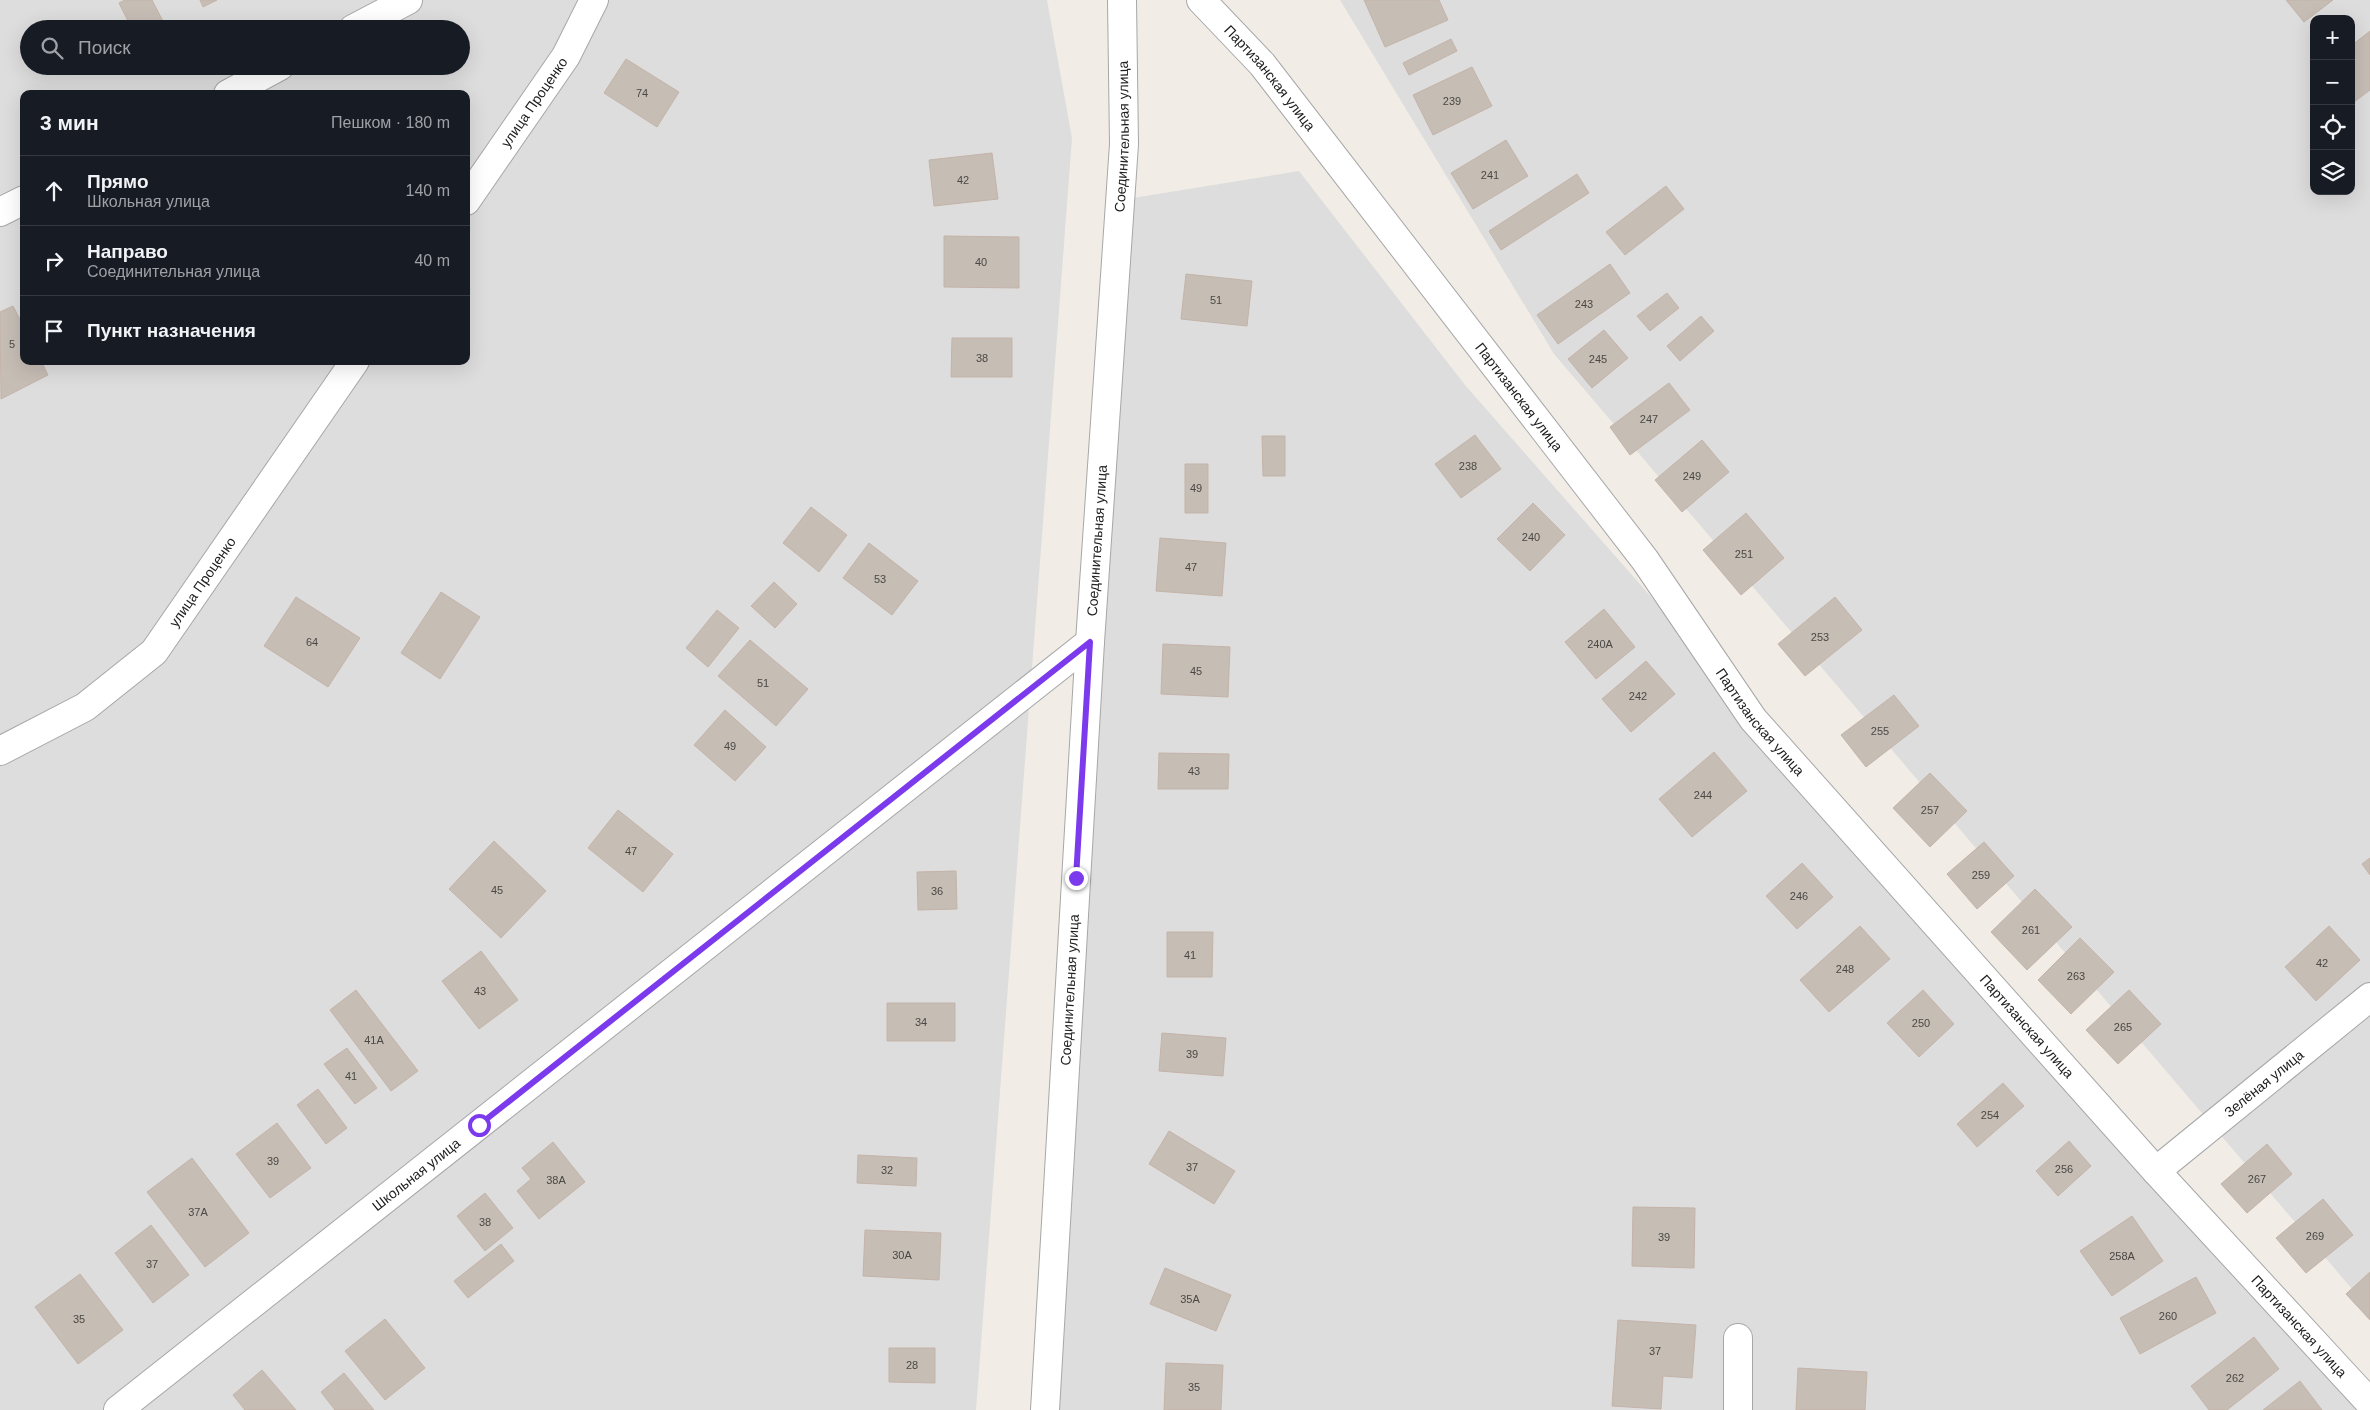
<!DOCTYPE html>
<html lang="ru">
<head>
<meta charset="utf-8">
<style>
  body { margin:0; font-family:Arial,sans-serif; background:#20242c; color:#f1f3f6 }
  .controls { position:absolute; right:15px; top:15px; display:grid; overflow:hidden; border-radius:10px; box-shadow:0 5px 20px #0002 }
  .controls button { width:45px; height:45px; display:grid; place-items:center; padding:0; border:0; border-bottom:1px solid #363941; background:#171b24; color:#f1f3f6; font:25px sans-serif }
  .stop { position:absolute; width:15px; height:15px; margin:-11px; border:4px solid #7c3aed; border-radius:50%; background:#fff }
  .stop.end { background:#7c3aed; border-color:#fff; box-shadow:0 1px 5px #0008 }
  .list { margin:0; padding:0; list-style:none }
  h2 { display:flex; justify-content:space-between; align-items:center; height:65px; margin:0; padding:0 20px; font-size:21px }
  h2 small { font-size:16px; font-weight:400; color:#9ea1a6 }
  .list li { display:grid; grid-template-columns:32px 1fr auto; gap:15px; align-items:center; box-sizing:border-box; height:70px; padding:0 20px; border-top:1px solid #363941 }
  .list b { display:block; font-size:19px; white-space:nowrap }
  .list p { margin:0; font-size:16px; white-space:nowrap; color:#9ea1a6 }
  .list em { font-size:16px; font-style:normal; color:#9ea1a6 }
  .icon { flex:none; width:28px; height:28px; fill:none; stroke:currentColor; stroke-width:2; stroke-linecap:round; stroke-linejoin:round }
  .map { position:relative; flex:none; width:2370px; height:1410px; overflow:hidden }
  .search { position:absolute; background:#171b24; box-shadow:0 5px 20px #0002; left:20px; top:20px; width:450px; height:55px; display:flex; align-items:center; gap:12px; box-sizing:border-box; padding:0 18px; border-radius:28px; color:#9ea1a6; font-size:19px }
  .panel { position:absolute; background:#171b24; box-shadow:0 5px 20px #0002; left:20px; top:90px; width:450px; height:275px; border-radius:10px }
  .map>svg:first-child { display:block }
  .residential { fill:#dedddd; fill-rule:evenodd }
  .building { fill:#c6bdb5; stroke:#c4b3a8 }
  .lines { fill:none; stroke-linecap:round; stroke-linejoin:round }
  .minor-casing { stroke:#a7a7a7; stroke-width:30 }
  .tertiary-casing { stroke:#a7a7a7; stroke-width:30 }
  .minor { stroke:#fff; stroke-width:28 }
  .tertiary { stroke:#fff; stroke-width:28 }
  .route { stroke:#7c3aed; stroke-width:6 }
  .labels { text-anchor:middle; stroke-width:5; stroke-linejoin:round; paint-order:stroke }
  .number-label { font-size:11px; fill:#4a4745 }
  .street-label { font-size:14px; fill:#202020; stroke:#fff }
</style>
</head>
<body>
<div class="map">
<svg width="2370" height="1410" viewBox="0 0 2370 1410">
  <rect width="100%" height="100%" fill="#f1ede6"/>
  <path class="residential" d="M0,0H1047L1072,138L976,1410H0ZM29,29H461V66H29ZM24,94H466V361H24Z
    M1340,0H2370V1310L1554,354ZM2314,19H2351V191H2314Z
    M1299,171L1465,385L2365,1410H1044L1108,202Z"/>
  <path class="building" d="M125,0H152L167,29H132L119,3Z
    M200,0H217L203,7Z
    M1364,0H1439L1448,20L1385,47Z
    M2286,0H2333L2304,22Z
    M2370,31V90L2354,102L2351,99V46Z
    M1451,39L1457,51L1409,75L1403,63Z
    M626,59L679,92L657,127L604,93Z
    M1472,67L1492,106L1433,135L1413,95Z
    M1506,140L1528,176L1473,209L1451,173Z
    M992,153L998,199L934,206L929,160Z
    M1577,174L1589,193L1501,250L1489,231Z
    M1666,186L1684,209L1625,255L1606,232Z
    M944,236L1019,237V288L944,287Z
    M1610,264L1630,293L1558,344L1537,315Z
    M1186,274L1252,281L1247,326L1181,319Z
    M1667,293L1679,308L1650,331L1637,316Z
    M13,306L24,327V361H41L48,375L1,399L0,312Z
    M1701,316L1714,331L1680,361L1667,346Z
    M1604,330L1628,358L1592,388L1568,359Z
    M952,338H1012V377H951Z
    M1669,383L1690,410L1630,455L1610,427Z
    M1475,435L1501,469L1461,498L1435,464Z
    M1262,436H1285V476H1263Z
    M1702,440L1729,472L1682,512L1655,480Z
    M1185,464H1208V513H1185Z
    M1533,503L1565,535L1530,571L1497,539Z
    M811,507L847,535L819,572L783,543Z
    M1746,513L1784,558L1741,595L1703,550Z
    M1160,538L1226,543L1222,596L1156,591Z
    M869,543L918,581L892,615L843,578Z
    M774,582L797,604L775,628L751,606Z
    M441,592L480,617L440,679L401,653Z
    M296,597L360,638L328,687L264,646Z
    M1835,597L1862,630L1805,676L1778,644Z
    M1604,609L1635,647L1596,679L1565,642Z
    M717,610L739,628L708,667L686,648Z
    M750,640L808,689L776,726L718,676Z
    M1163,644L1230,647L1228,697L1161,694Z
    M1646,661L1675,694L1631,732L1602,699Z
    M1894,695L1919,726L1866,767L1841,735Z
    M725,710L766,747L735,781L694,745Z
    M1714,752L1747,791L1692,837L1659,799Z
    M1159,753L1229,754L1228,789H1158Z
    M1930,773L1967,811L1930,847L1893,808Z
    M618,810L673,854L643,892L588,848Z
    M494,841L546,891L501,938L449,889Z
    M1984,842L2014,876L1977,909L1947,874Z
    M2370,858V875L2362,864Z
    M1802,863L1833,897L1797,929L1766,896Z
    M956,871L957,909L918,910L917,872Z
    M2035,889L2072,927L2027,970L1991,932Z
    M1860,926L1890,959L1829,1012L1800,980Z
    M2329,926L2360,960L2316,1001L2285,967Z
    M1167,932H1213L1212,977H1167Z
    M2080,938L2114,972L2071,1014L2038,980Z
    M481,951L518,1000L479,1029L442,981Z
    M356,990L418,1071L391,1091L330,1010Z
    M1923,990L1954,1024L1919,1057L1887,1023Z
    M2129,990L2161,1024L2118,1064L2086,1030Z
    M887,1003H955V1041H887Z
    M1162,1033L1226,1038L1223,1076L1159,1071Z
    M347,1048L377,1088L355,1104L324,1064Z
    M2003,1083L2024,1106L1977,1147L1957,1124Z
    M318,1089L347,1128L326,1144L297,1105Z
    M277,1123L311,1168L270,1198L236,1154Z
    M1169,1131L1235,1171L1214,1204L1149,1164Z
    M2069,1141L2091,1166L2058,1196L2036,1171Z
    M553,1142L585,1182L539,1219L517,1191L531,1179L522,1168Z
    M2267,1144L2292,1174L2247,1213L2221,1184Z
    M858,1155L917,1158L916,1186L857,1183Z
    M192,1158L249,1233L205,1267L147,1192Z
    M485,1193L513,1228L485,1251L457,1216Z
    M2323,1199L2353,1235L2306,1273L2276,1238Z
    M1633,1207L1695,1208L1694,1268L1632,1266Z
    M2132,1216L2163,1261L2112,1296L2080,1251Z
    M151,1225L189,1275L153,1303L115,1253Z
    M865,1230L941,1233L939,1280L863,1276Z
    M501,1244L514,1261L468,1298L454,1281Z
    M1165,1268L1231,1295L1216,1331L1150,1304Z
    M2370,1272V1320L2346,1294Z
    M80,1274L123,1330L78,1364L35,1307Z
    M2196,1277L2216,1313L2140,1354L2120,1318Z
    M385,1319L425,1368L385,1400L345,1351Z
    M1618,1320L1696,1325L1692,1378L1663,1376L1661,1409L1612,1406Z
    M2254,1337L2279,1369L2227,1410H2209L2191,1386Z
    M889,1348H935V1383L889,1382Z
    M1166,1363L1223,1365L1221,1410H1164Z
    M1798,1368L1867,1372L1865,1410H1796Z
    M262,1370L296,1410H245L233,1395Z
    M344,1373L374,1410H335L321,1392Z
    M2300,1381L2322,1410H2263Z"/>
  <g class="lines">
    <defs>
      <g id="minor">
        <path id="s1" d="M1201,0L1262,64L1645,560L1753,719L2156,1171L2370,1403"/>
        <path d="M353,29L408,0"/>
        <path d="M228,94L280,66"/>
        <path id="s2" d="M466,201L566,56L594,0"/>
        <path d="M0,212L24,200"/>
        <path id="s3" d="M0,751L85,707L154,652L355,361"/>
        <path id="s4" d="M2156,1171L2370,997"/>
        <path id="s5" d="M118,1410L1090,642"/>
        <path d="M1738,1410V1338"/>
      </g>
      <g id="tertiary">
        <path id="s6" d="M1045,1410L1090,642L1124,144L1122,0"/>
      </g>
    </defs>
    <use href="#minor" class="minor-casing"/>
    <use href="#tertiary" class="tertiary-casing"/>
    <use href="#minor" class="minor"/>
    <use href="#tertiary" class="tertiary"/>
  </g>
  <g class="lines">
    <path class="route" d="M479,1125L1090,642L1076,878"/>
  </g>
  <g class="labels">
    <g class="number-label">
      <text x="642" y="97">74</text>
      <text x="1452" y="105">239</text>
      <text x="1490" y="179">241</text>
      <text x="963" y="184">42</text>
      <text x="981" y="266">40</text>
      <text x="1216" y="304">51</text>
      <text x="1584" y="308">243</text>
      <text x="12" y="348">5</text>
      <text x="982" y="362">38</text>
      <text x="1598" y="363">245</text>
      <text x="1649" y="423">247</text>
      <text x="1468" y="470">238</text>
      <text x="1692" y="480">249</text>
      <text x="1196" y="492">49</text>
      <text x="1531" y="541">240</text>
      <text x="1744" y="558">251</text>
      <text x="1191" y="571">47</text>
      <text x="880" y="583">53</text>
      <text x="1820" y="641">253</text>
      <text x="312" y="646">64</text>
      <text x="1600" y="648">240А</text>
      <text x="1196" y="675">45</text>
      <text x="763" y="687">51</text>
      <text x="1638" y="700">242</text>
      <text x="1880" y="735">255</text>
      <text x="730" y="750">49</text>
      <text x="1194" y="775">43</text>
      <text x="1703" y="799">244</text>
      <text x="1930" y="814">257</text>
      <text x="631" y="855">47</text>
      <text x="1981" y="879">259</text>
      <text x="497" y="894">45</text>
      <text x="937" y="895">36</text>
      <text x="1799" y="900">246</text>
      <text x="2031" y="934">261</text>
      <text x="1190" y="959">41</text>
      <text x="2322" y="967">42</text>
      <text x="1845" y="973">248</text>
      <text x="2076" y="980">263</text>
      <text x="480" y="995">43</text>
      <text x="921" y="1026">34</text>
      <text x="1921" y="1027">250</text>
      <text x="2123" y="1031">265</text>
      <text x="374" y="1044">41А</text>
      <text x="1192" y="1058">39</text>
      <text x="351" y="1080">41</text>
      <text x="1990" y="1119">254</text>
      <text x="273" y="1165">39</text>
      <text x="1192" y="1171">37</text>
      <text x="2064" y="1173">256</text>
      <text x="887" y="1174">32</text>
      <text x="2257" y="1183">267</text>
      <text x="556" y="1184">38А</text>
      <text x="198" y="1216">37А</text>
      <text x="485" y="1226">38</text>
      <text x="2315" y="1240">269</text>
      <text x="1664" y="1241">39</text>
      <text x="902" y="1259">30А</text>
      <text x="2122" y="1260">258А</text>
      <text x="152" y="1268">37</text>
      <text x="1190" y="1303">35А</text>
      <text x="2168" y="1320">260</text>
      <text x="79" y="1323">35</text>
      <text x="1655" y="1355">37</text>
      <text x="912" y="1369">28</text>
      <text x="2235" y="1382">262</text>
      <text x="1194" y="1391">35</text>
    </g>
    <g class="street-label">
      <text dy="5" stroke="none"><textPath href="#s1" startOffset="104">Партизанская улица</textPath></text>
      <text dy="5" stroke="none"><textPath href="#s2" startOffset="120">улица Проценко</textPath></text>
      <text dy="5" stroke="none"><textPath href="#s6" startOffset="1276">Соединительная улица</textPath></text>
      <text dy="5" stroke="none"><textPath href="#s1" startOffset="509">Партизанская улица</textPath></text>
      <text dy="5" stroke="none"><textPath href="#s6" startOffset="871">Соединительная улица</textPath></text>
      <text dy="5" stroke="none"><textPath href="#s3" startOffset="269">улица Проценко</textPath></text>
      <text dy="5" stroke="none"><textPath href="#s1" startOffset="914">Партизанская улица</textPath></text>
      <text dy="5" stroke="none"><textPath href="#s6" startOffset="421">Соединительная улица</textPath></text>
      <text dy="5" stroke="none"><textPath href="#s1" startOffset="1319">Партизанская улица</textPath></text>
      <text dy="5" stroke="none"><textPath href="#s4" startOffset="139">Зелёная улица</textPath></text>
      <text dy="5" stroke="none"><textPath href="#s5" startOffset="380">Школьная улица</textPath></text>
      <text dy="5" stroke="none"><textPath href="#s1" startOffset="1724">Партизанская улица</textPath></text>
    </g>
  </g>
</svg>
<div class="controls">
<button>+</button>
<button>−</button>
<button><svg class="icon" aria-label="locate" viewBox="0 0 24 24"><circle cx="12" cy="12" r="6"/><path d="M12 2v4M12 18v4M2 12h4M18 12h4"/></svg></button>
<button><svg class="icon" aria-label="layers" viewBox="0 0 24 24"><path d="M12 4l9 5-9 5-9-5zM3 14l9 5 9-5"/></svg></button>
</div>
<div class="stop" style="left:479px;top:1125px"></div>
<div class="stop end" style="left:1076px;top:878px"></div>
<div class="search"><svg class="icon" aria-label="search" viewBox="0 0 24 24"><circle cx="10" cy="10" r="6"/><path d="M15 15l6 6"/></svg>Поиск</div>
<section class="panel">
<h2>3 мин<small>Пешком · 180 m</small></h2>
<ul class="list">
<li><svg class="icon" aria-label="ahead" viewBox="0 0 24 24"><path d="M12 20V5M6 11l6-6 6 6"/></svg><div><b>Прямо</b><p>Школьная улица</p></div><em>140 m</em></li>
<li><svg class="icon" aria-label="right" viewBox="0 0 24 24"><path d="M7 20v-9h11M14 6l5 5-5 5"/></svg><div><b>Направо</b><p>Соединительная улица</p></div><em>40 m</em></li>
<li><svg class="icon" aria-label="arrive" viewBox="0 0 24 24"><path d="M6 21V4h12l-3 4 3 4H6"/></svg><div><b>Пункт назначения</b></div></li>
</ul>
</section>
</div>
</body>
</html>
